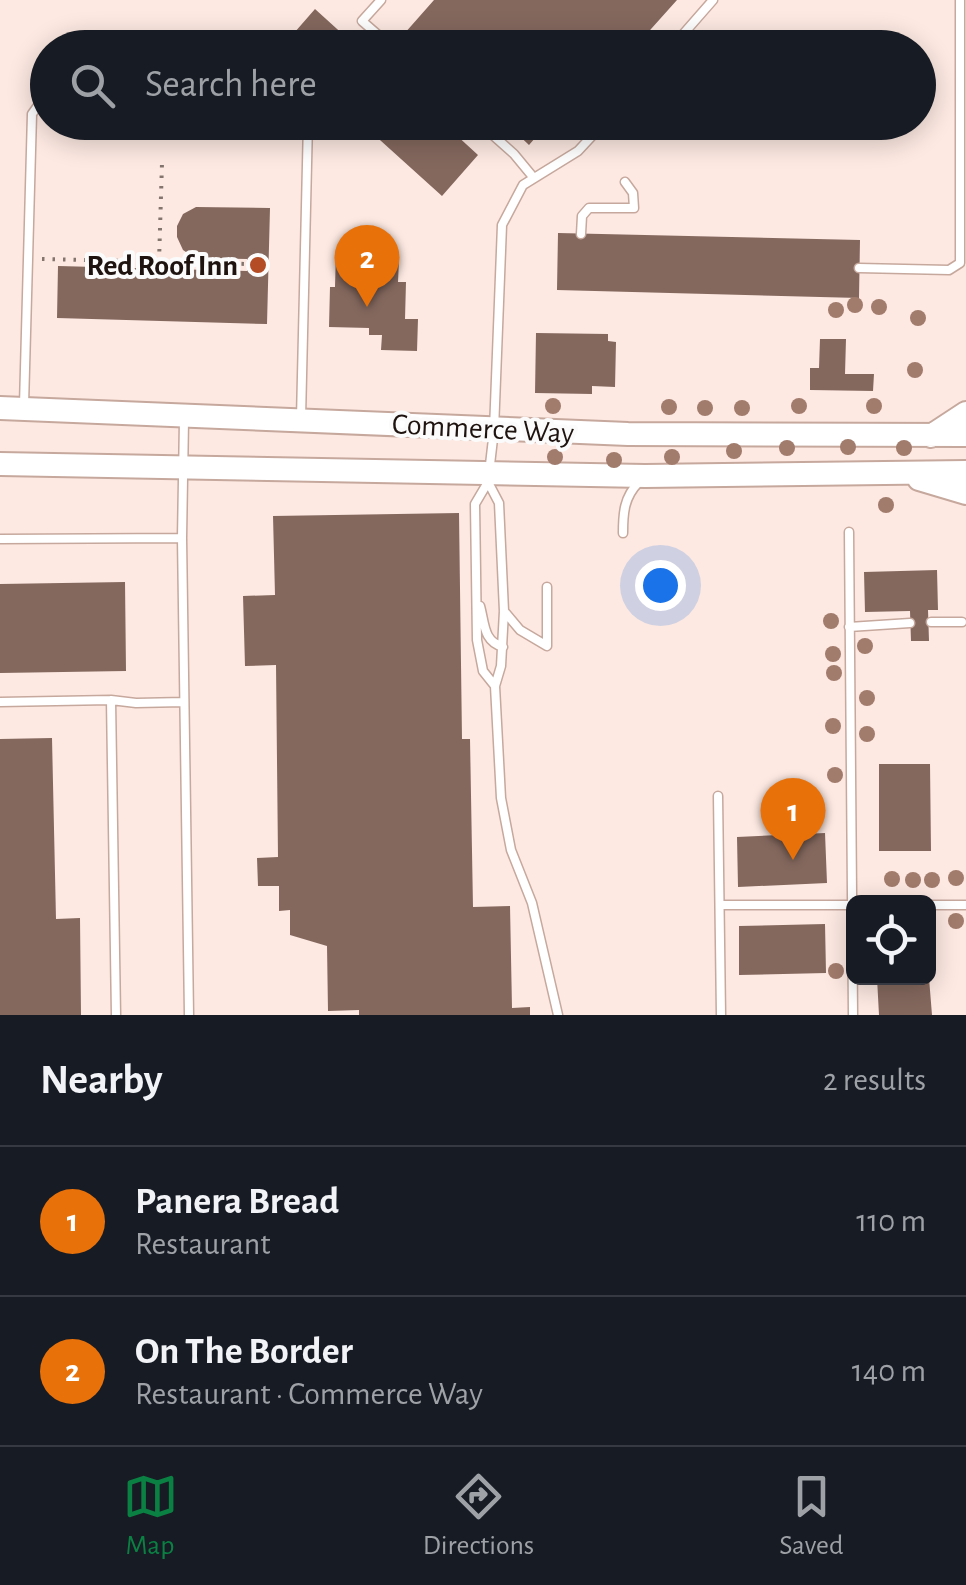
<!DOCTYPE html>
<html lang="en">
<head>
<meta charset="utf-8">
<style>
  body { margin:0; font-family:"Alegreya Sans",sans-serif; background:#20242c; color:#f1f3f6 }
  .controls { position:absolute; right:30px; bottom:30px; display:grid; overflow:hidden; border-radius:15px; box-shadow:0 5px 25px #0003 }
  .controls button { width:90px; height:90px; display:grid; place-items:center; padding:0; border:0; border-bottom:2px solid #363941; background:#171b24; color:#f1f3f6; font:50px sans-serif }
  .you { position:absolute; left:660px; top:585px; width:35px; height:35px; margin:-25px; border:8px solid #fff; border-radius:50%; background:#1a73e8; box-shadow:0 0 0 15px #1a73e833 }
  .badge { display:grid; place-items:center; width:65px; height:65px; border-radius:50%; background:#0b8043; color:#fff; font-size:32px; font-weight:700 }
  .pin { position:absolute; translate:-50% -82px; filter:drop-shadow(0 2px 5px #0008) }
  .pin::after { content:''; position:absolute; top:52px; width:35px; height:30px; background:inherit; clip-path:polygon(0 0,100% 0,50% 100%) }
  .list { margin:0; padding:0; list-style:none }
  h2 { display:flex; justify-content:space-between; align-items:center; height:130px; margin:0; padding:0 40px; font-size:42px }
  h2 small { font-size:32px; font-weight:400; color:#9ea1a6 }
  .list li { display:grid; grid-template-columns:65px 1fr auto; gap:30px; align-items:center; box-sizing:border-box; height:150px; padding:0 40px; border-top:2px solid #363941 }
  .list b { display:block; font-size:38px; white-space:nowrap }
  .list p { margin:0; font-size:32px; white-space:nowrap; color:#9ea1a6 }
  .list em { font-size:32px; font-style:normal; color:#9ea1a6 }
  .icon { flex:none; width:55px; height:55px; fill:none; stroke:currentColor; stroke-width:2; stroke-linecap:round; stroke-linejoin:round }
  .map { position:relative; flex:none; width:966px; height:1015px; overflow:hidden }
  .search { position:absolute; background:#171b24; box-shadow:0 5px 25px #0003; left:30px; right:30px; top:30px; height:110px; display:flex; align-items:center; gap:25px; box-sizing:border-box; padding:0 35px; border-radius:55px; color:#9ea1a6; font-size:38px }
  .sheet { height:430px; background:#171b24 }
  nav { display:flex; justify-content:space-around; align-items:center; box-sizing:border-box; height:140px; border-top:2px solid #363941; background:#171b24; font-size:28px; color:#9ea1a6 }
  nav a { display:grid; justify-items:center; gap:5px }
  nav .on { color:#0b8043 }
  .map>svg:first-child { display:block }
  .building { fill:#84685e }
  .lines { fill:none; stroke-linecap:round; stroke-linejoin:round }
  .lane-casing { stroke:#c6a89d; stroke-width:11 }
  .secondary-casing { stroke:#c6a89d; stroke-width:26 }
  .path { stroke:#83746e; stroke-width:4; stroke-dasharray:2.5 8; stroke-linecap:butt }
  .lane { stroke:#fff; stroke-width:8 }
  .secondary { stroke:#fff; stroke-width:22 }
  .tree { fill:#a17b6c }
  .poi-dot { fill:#b44d25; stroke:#fbfbfb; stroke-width:4 }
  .labels { text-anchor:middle; stroke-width:8; stroke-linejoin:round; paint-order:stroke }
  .poi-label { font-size:30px; font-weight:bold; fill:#1e130f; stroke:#fbfbfb; text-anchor:end }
  .street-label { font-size:30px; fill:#1e130f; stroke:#fbfbfb }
</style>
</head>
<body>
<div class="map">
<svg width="966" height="1015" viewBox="0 0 966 1015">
  <rect width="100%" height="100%" fill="#fde9e2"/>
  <path class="building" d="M434,0H677L634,48H499L509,36L502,30L487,48H419L404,34Z
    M315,9L358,48H281Z
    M360,122H442L478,155L442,196Z
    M514,122H549L529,145L510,127Z
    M196,207L270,208L267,324L57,318L58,266L247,271V259L195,258L183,250L177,237V226L183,214Z
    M558,233L860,240L859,298L557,290Z
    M336,252L381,253V260H399L398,282H406L405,319H418L417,351L381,350L382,335H369V328L329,327L330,287H335Z
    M536,333L608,334V341L616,342L615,387L592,386V394L535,393Z
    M820,339H846L845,374H874L873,391L810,390V368H819Z
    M459,513L462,739H470L473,907L510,906L512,1008L530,1007V1015H359V1010L328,1011L327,946L290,935V910L279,911V886H258L257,858L278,857L276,665L245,666L243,596L275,595L273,516Z
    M937,570L938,610H928L929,641H911L910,611L865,612L864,572Z
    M125,582L126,671L0,673V584Z
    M52,738L56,919L80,918L81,1015H0V739Z
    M879,764H930L931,851H879Z
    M825,833L827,883L738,887L737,837Z
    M825,924L826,973L739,975V926Z
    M877,978H929L932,1015H879Z"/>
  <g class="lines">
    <defs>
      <path id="lane" d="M381,0L362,21L393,48
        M671,48L713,0
        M478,122L514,154L533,177
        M581,234L582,216L589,208H634L633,193L625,182
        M859,268L949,270L960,263V0
        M24,405L32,114L37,107L48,105
        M301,418L308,122
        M184,420L182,538L189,1015
        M488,482L499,503L504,611L501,666L495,686L501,798L511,850L532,903L558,1015
        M849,532L853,1015
        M623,533C623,513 624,497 639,482
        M0,539L182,538
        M480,606C485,624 483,641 503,647
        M504,611L520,630L547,646V587
        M931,622H962
        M849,627L910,623
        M495,686L483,671L477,640L475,504L488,482L494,430L502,225L523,185L578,151L605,122
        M111,700L136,703L184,702
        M0,702L111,700L116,1015
        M718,796L721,1015
        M720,905H854
        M928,905H966"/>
      <path id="secondary" d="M0,408L628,434L966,435
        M931,436L966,413
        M0,464L645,476L966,472
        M919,479L966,493"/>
    </defs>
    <use href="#lane" class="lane-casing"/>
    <use href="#secondary" class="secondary-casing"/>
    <path class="path" d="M42,259L247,264
      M159,262L162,163"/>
    <use href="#lane" class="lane"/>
    <use href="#secondary" class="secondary"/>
  </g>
  <g class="tree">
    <circle cx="855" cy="305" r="8"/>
    <circle cx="879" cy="307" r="8"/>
    <circle cx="836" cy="310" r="8"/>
    <circle cx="918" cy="318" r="8"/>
    <circle cx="915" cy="370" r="8"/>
    <circle cx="553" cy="406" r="8"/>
    <circle cx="799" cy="406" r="8"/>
    <circle cx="874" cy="406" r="8"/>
    <circle cx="669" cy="407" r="8"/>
    <circle cx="705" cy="408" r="8"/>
    <circle cx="742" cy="408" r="8"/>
    <circle cx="848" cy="447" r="8"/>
    <circle cx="787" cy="448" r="8"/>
    <circle cx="904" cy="448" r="8"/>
    <circle cx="734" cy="451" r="8"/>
    <circle cx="555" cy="457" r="8"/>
    <circle cx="672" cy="457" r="8"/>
    <circle cx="614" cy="460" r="8"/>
    <circle cx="886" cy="505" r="8"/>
    <circle cx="831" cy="621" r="8"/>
    <circle cx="865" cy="646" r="8"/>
    <circle cx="833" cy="654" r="8"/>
    <circle cx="834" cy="673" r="8"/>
    <circle cx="867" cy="698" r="8"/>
    <circle cx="833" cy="726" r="8"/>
    <circle cx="867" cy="734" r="8"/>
    <circle cx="835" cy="775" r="8"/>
    <circle cx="956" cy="878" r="8"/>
    <circle cx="892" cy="879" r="8"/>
    <circle cx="913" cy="880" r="8"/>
    <circle cx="932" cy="880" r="8"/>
    <circle cx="956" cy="921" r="8"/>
    <circle cx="836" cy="971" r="8"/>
  </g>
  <circle class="poi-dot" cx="258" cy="265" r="10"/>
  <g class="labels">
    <g class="poi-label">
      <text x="238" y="275">Red Roof Inn</text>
    </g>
    <g class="street-label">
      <text transform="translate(483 428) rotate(3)" y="10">Commerce Way</text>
    </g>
  </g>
</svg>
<div class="controls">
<button><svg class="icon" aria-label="locate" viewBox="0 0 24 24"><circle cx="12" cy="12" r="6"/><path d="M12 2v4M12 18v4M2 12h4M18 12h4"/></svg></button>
</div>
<div class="you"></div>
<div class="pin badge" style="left:793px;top:860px;background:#e8710a">1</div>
<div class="pin badge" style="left:367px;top:307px;background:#e8710a">2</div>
<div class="search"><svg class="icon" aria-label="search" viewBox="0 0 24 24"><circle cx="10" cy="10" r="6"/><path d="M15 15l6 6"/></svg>Search here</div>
</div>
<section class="sheet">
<h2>Nearby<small>2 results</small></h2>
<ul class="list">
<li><span class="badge" style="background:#e8710a">1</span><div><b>Panera Bread</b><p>Restaurant</p></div><em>110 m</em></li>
<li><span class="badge" style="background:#e8710a">2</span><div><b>On The Border</b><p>Restaurant · Commerce Way</p></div><em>140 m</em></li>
</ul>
</section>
<nav>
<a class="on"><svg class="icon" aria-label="map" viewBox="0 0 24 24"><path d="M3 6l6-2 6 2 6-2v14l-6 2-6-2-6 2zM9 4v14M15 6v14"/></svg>Map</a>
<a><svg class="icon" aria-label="directions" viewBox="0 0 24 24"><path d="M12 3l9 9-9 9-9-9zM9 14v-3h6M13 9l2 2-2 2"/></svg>Directions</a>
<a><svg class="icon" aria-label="saved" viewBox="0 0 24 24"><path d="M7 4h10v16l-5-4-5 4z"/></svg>Saved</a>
</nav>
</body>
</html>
